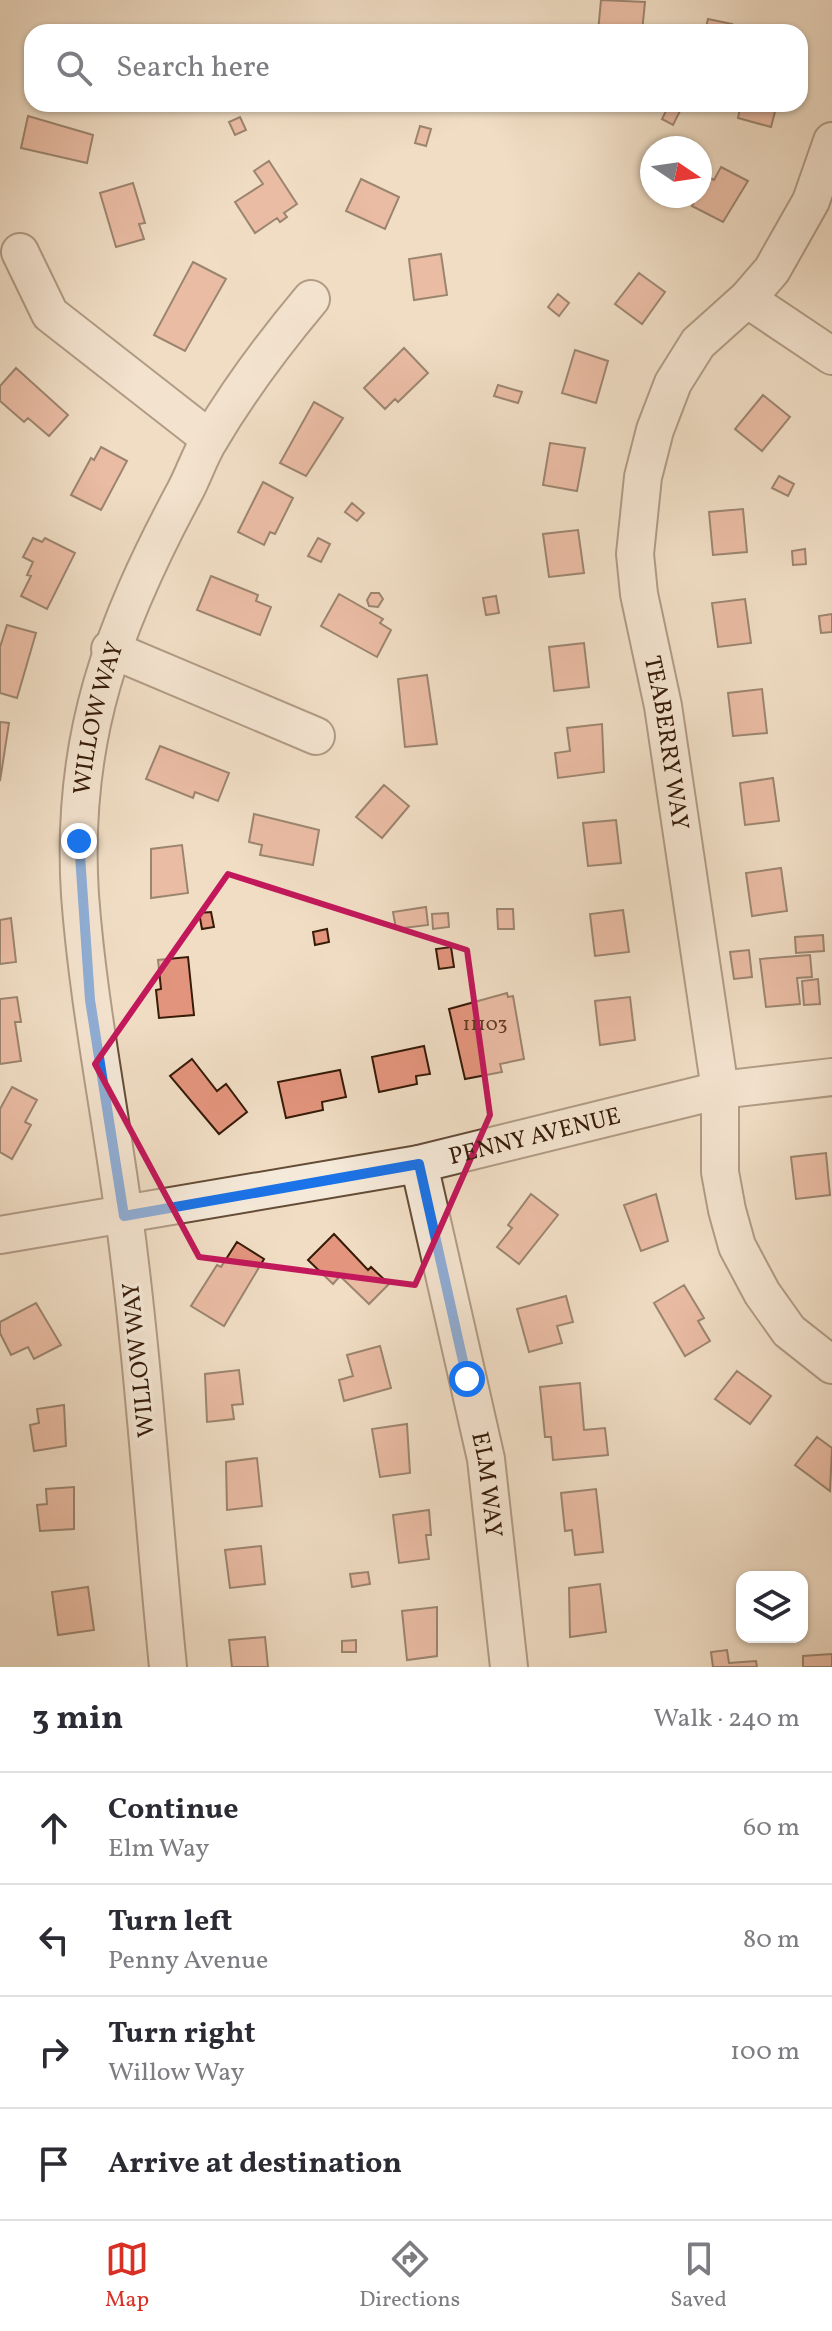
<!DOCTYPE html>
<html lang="en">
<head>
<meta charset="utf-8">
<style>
  body { margin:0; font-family:Vollkorn,serif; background:#f2f2f3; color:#2b2b33 }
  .controls { position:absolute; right:24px; bottom:24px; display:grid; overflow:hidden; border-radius:16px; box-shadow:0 2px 6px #0004 }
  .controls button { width:72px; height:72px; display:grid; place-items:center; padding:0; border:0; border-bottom:2px solid #e1e1e2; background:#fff; color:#2b2b33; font:40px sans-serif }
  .compass { position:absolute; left:640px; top:136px; width:72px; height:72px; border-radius:50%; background:#fff; box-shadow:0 2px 6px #0004; rotate:103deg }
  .stop { position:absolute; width:24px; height:24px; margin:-18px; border:6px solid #1a73e8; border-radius:50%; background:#fff }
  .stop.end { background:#1a73e8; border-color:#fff; box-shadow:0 2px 8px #0008 }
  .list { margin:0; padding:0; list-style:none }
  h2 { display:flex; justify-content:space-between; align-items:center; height:104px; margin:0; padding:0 32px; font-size:34px }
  h2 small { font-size:26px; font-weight:400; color:#7c7c81 }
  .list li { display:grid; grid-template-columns:52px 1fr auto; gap:24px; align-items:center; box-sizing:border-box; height:112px; padding:0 32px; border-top:2px solid #e1e1e2 }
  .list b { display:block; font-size:30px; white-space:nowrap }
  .list p { margin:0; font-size:26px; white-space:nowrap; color:#7c7c81 }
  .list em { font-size:26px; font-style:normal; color:#7c7c81 }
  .icon { flex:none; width:44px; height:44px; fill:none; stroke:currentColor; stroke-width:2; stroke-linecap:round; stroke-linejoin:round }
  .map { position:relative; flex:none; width:832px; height:1667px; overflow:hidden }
  .search { position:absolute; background:#fff; box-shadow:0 2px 6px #0004; left:24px; right:24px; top:24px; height:88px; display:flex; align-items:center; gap:20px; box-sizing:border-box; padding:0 28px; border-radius:24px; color:#7c7c81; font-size:30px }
  .sheet { height:552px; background:#fff }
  nav { display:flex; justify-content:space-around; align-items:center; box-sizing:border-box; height:112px; border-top:2px solid #e1e1e2; background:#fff; font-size:22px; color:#7c7c81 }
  nav a { display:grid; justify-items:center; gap:4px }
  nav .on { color:#d93025 }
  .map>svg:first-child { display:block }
  .building { fill:#e3957d; stroke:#361b08; stroke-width:2 }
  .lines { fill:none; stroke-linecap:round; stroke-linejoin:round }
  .minor-casing { stroke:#644c37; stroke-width:40 }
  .minor { stroke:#f5e9d9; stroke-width:36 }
  .route { stroke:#1a73e8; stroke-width:10 }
  .marked { fill:none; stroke:#c2185b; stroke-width:6; stroke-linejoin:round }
  .labels { text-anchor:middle; stroke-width:7; stroke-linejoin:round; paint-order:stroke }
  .number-label { font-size:20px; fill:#613a25 }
  .street-label { font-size:24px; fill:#361b08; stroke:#f5e9d9 }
</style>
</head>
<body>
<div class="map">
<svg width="832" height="1667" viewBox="0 0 832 1667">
  <rect width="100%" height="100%" fill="#f0ddc4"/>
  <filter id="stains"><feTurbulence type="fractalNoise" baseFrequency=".0025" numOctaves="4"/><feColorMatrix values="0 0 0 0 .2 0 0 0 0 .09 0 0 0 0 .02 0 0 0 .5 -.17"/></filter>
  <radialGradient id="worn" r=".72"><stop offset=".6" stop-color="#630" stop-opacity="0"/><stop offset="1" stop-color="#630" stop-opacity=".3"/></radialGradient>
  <path class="building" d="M601,0L645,2L642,32H598Z
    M708,19L732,24L730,32H705Z
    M741,104H777L771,127L738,118Z
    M669,105L680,111L673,125L662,119Z
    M28,116L93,135L87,163L21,148Z
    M240,117L246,130L235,135L229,122Z
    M420,126L431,129L426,146L415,143Z
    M269,161L297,204L284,213L287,217L280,222L277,218L255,233L235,202L263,184L254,171Z
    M721,167L748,181L723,222L692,206L708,177L714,180Z
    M361,179L399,197L385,229L346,211Z
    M133,183L145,223L139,224L144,239L116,247L100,193Z
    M441,254L447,295L414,300L409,259Z
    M193,262L226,279L185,351L154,335Z
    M639,273L665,292L642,324L615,304Z
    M558,294L569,303L559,316L548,307Z
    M404,348L428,373L398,402L395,399L385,409L364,388Z
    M575,350L608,361L596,403L562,393Z
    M16,368L68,415L49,436L28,418L24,422L0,401V386Z
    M498,385L522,392L518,403L494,396Z
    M763,395L790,417L762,451L735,429Z
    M314,402L343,418L306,476L280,463Z
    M550,443L585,448L577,491L543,485Z
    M101,447L127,461L101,510L71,495L91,458L94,460Z
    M779,476L794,484L788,496L772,488Z
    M263,482L293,498L275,534L270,532L264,545L238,532Z
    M352,503L364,513L357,521L345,512Z
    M743,509L747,552L713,555L709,512Z
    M578,530L584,573L549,577L543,534Z
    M33,538L42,542L45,538L75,553L47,609L21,596L31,576L27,575L33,562L23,557Z
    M318,538L330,544L321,562L308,556Z
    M805,549L806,564L793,565L792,551Z
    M211,576L258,595L256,601L271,607L260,635L197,610Z
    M371,593H379L383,599L378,607L369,606L367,600Z
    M339,594L383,619L380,623L391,630L377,657L321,626Z
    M496,596L499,613L486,615L483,598Z
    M745,599L751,643L718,647L712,603Z
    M832,614V632L821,633L819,616Z
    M7,625L36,633L17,698L0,693V647Z
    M584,643L589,687L554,691L549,647Z
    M427,675L437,744L405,747L398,679Z
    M762,689L767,733L733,736L728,693Z
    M0,722L9,723L0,781Z
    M602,724L604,772L558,778L555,753L570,751L567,728Z
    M160,746L229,773L218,801L195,792L193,798L146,779Z
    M773,778L779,821L745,825L740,783Z
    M384,785L409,806L382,838L356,817Z
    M254,814L319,830L313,865L260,855L262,845L249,842Z
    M616,820L621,863L588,866L583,823Z
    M182,845L188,893L151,898V849Z
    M781,868L787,911L752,916L746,873Z
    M426,907L428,925L396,929L393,912Z
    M497,909H513L514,929H498Z
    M623,910L629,952L595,956L590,914Z
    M211,912L214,927L202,929L199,913Z
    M448,913L449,927L433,929L432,914Z
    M11,918L16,962L0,964V920Z
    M327,929L329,942L315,945L313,932Z
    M823,935L824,951L796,953L795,937Z
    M451,947L454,967L439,969L436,949Z
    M749,950L752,977L734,979L730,952Z
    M810,955L812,977L797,978L800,1004L766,1007L760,959Z
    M188,957L194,1015L159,1018L156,990L161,989L158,960Z
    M818,979L820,1004L804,1005L802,981Z
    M507,993L508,997L513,996L524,1059L500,1064L502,1072L465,1079L449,1009Z
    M17,997L21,1022H15L21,1061L0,1064V999Z
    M630,997L635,1040L600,1045L595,1001Z
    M424,1046L430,1074L416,1076L417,1084L379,1092L372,1057Z
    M192,1059L217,1091L226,1084L247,1112L219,1134L170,1076Z
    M340,1070L346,1097L322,1102L323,1110L286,1118L278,1082Z
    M12,1087L37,1100L25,1122L31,1125L12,1159L0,1152V1109Z
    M826,1153L830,1195L796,1199L791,1157Z
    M531,1194L558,1215L519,1264L497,1247L512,1228L508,1225Z
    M656,1194L668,1241L641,1251L624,1205Z
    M334,1234L368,1270L371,1267L389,1284L369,1304L340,1276L333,1284L308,1260Z
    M237,1242L264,1259L224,1326L191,1306L217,1265L221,1267Z
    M684,1285L704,1318L698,1321L710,1341L685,1356L654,1303Z
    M566,1296L573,1322L557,1326L562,1343L529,1352L517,1309Z
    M36,1303L61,1345L34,1359L28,1347L11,1355L0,1333V1322Z
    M380,1346L391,1388L344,1401L339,1380L353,1376L347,1355Z
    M239,1370L243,1404L232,1405L234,1419L207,1422L205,1374Z
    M737,1371L771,1396L750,1424L715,1399Z
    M580,1383L584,1430L605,1428L608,1455L553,1460L551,1437H545L540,1387Z
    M64,1405L66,1446L34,1451L30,1425L39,1423L37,1409Z
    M407,1424L410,1473L380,1477L372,1429Z
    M817,1437L832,1448L830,1491L795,1465Z
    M257,1458L262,1506L227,1510L226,1462Z
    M74,1487V1529L40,1531L37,1505L47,1504L46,1489Z
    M596,1489L603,1552L575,1555L572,1530L565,1531L561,1493Z
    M429,1510L431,1535H426L429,1559L399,1563L393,1515Z
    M261,1546L265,1584L230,1588L225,1550Z
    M368,1572L370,1584L352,1587L350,1574Z
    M600,1584L606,1632L570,1637L569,1588Z
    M88,1587L94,1630L58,1635L52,1592Z
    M437,1607V1656L407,1660L402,1611Z
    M265,1637L268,1667H232L229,1640Z
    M356,1640V1652H342V1641Z
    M727,1650L729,1663L756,1661L757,1667H713L711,1652Z
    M832,1654V1667H803V1656Z"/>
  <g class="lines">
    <defs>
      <g id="minor">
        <path id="s1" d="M832,141L811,201L772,270L747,299L698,343L673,383L655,430L643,477L635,554L639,594L663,706L720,1090V1172L727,1210L737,1246L762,1293L789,1331L832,1365"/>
        <path d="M20,252L50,314L210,439"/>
        <path d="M747,299L832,356"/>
        <path d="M110,649L316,736"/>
        <path id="s2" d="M419,1164L486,1459L509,1667"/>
        <path id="s3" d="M0,1235L419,1164L720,1090L832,1077"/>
        <path id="s4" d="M168,1667C153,1517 144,1365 124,1216C110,1109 88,1003 80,895C70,739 113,625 185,491C194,474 200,455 210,439C239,390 275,342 311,299"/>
      </g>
    </defs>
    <use href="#minor" class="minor-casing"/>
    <use href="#minor" class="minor"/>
  </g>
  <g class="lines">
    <path class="route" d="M79,841L90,1000L124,1216L419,1164L467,1379"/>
  </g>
  <path d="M0 0H832V1667H0ZM228,874L467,950L490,1115L415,1285L199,1257L95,1064Z" fill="#f0ddc4" fill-opacity=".55" fill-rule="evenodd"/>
  <path class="marked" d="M228,874L467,950L490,1115L415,1285L199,1257L95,1064Z"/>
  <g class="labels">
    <g class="number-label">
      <text x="485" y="1030">11103</text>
    </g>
    <g class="street-label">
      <text dy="8" stroke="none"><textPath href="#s4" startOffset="956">WILLOW WAY</textPath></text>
      <text dy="8" stroke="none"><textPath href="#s1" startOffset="662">TEABERRY WAY</textPath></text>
      <text dy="8" stroke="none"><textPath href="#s3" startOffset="544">PENNY AVENUE</textPath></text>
      <text transform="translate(138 1360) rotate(-96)" y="8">WILLOW WAY</text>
      <text dy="8" stroke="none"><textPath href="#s2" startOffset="328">ELM WAY</textPath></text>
    </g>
  </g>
  <rect width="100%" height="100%" filter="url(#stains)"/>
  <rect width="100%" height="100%" fill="url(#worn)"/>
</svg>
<div class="controls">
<button><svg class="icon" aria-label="layers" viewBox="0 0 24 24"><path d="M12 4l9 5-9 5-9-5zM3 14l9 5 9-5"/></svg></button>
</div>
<svg class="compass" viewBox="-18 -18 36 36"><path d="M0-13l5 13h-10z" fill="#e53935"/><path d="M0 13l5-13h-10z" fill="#7c7c81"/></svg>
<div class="stop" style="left:467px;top:1379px"></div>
<div class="stop end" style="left:79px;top:841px"></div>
<div class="search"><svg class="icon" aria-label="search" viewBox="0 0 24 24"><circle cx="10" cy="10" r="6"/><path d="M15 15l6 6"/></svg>Search here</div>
</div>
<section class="sheet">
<h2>3 min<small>Walk · 240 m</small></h2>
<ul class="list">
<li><svg class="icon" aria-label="ahead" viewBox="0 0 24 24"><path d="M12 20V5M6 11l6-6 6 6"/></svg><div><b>Continue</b><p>Elm Way</p></div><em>60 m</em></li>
<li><svg class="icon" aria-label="left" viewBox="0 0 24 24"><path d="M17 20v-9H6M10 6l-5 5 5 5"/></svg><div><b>Turn left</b><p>Penny Avenue</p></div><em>80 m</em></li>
<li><svg class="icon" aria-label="right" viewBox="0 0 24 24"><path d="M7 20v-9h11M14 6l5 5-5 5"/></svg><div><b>Turn right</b><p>Willow Way</p></div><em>100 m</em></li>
<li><svg class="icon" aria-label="arrive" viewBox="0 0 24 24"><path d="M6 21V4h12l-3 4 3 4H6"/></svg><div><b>Arrive at destination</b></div></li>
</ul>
</section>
<nav>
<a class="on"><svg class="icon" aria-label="map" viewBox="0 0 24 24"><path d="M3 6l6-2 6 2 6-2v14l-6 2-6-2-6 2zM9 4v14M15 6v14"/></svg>Map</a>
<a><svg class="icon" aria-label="directions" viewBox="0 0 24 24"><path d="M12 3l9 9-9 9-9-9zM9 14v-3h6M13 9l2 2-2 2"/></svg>Directions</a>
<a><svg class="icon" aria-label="saved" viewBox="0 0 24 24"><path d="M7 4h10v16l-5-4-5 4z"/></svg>Saved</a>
</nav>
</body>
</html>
